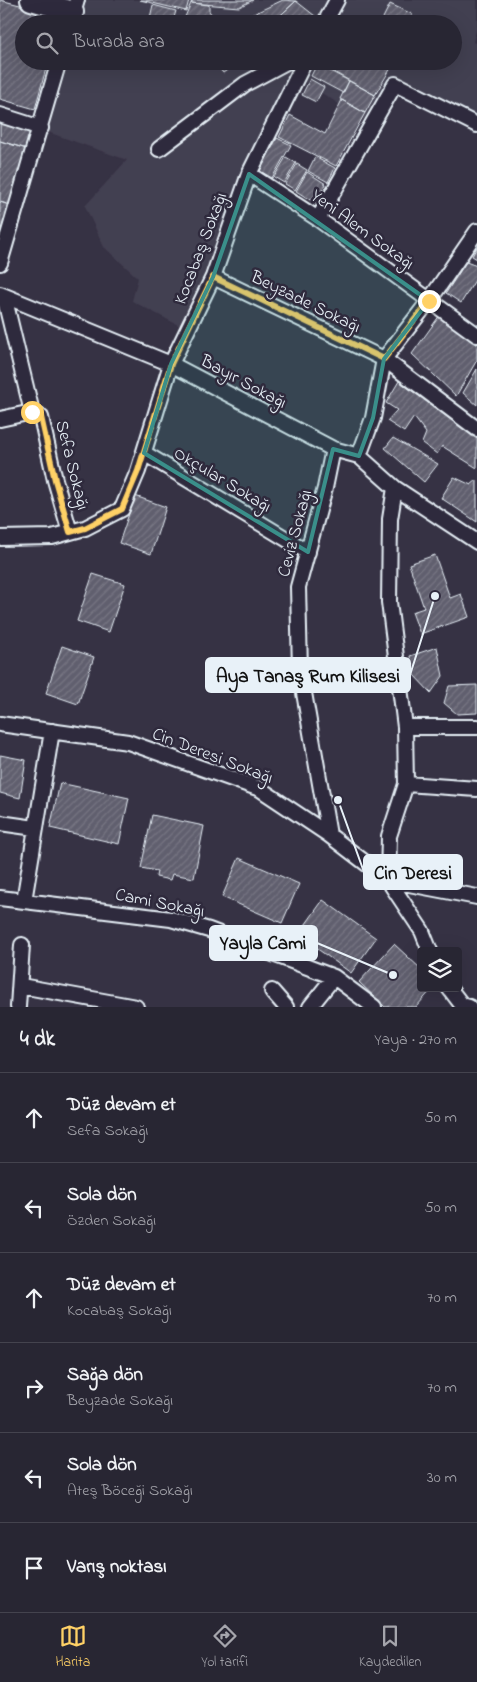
<!DOCTYPE html>
<html lang="tr">
<head>
<meta charset="utf-8">
<style>
  body { margin:0; font-family:"Indie Flower",sans-serif; background:#34323f; color:#f1f3f6 }
  .controls { position:absolute; right:15px; bottom:15px; display:grid; overflow:hidden; border-radius:5px; box-shadow:0 5px 20px #0002 }
  .controls button { width:45px; height:45px; display:grid; place-items:center; padding:0; border:0; border-bottom:1px solid #44434e; background:#282633; color:#f1f3f6; font:25px sans-serif }
  .stop { position:absolute; width:15px; height:15px; margin:-11px; border:4px solid #ffd166; border-radius:50%; background:#fff }
  .stop.end { background:#ffd166; border-color:#fff; box-shadow:0 1px 5px #0008 }
  .list { margin:0; padding:0; list-style:none }
  h2 { display:flex; justify-content:space-between; align-items:center; height:65px; margin:0; padding:0 20px; font-size:21px }
  h2 small { font-size:16px; font-weight:400; color:#a5a5ac }
  .list li { display:grid; grid-template-columns:32px 1fr auto; gap:15px; align-items:center; box-sizing:border-box; height:90px; padding:0 20px; border-top:1px solid #44434e }
  .list b { display:block; font-size:19px; white-space:nowrap }
  .list p { margin:0; font-size:16px; white-space:nowrap; color:#a5a5ac }
  .list em { font-size:16px; font-style:normal; color:#a5a5ac }
  .icon { flex:none; width:28px; height:28px; fill:none; stroke:currentColor; stroke-width:2; stroke-linecap:round; stroke-linejoin:round }
  .map { position:relative; flex:none; width:477px; height:1007px; overflow:hidden }
  .search { position:absolute; background:#282633; box-shadow:0 5px 20px #0002; left:15px; right:15px; top:15px; height:55px; display:flex; align-items:center; gap:12px; box-sizing:border-box; padding:0 18px; border-radius:28px; color:#a5a5ac; font-size:19px }
  .sheet { height:605px; background:#282633 }
  nav { display:flex; justify-content:space-around; align-items:center; box-sizing:border-box; height:70px; border-top:1px solid #44434e; background:#282633; font-size:14px; color:#a5a5ac }
  nav a { display:grid; justify-items:center; gap:2px }
  nav .on { color:#ffd166 }
  .map>svg:first-child { display:block }
  .built { fill:#433f51 }
  .building { fill:url(#building-hatch); stroke:#e8f1f8 }
  .lines { fill:none; stroke-linecap:round; stroke-linejoin:round }
  .street-casing { stroke:#e8f1f8; stroke-width:18 }
  .secondary-casing { stroke:#e8f1f8; stroke-width:24 }
  .street { stroke:#2f2a3d; stroke-width:14 }
  .secondary { stroke:#2f2a3d; stroke-width:20 }
  .route { stroke:#ffd166; stroke-width:6 }
  .marked { fill:#3a8f8a; fill-opacity:0.2; stroke:#3a8f8a; stroke-width:4; stroke-linejoin:round }
  .labels { text-anchor:middle; stroke-width:5; stroke-linejoin:round; paint-order:stroke }
  .street-label { font-size:18px; fill:#e8f1f8; stroke:#2f2a3d }
  .leader { fill:none; stroke:#e8f1f8; stroke-width:2 }
  .callout-dot { fill:#e8f1f8; stroke:#2f2a3d; stroke-width:2 }
  .callout { fill:#e8f1f8; stroke:#e8f1f8; stroke-width:2 }
  .callout-label { font-size:19px; text-anchor:middle; font-weight:bold; fill:#111 }
</style>
</head>
<body>
<div class="map">
<svg width="477" height="1007" viewBox="0 0 477 1007">
  <defs>
    <pattern id="building-hatch" width="6" height="6" patternUnits="userSpaceOnUse" patternTransform="scale(1.25)"><rect width="6" height="6" fill="#605e6e"/><path d="M-1 1l2-2M0 6l6-6M5 7l2-2" fill="none" stroke="#777683"/></pattern>
  </defs>
  <rect width="100%" height="100%" fill="#363244"/>
  <filter id="ink" filterUnits="userSpaceOnUse"><feTurbulence type="fractalNoise" baseFrequency=".02" numOctaves="2"/><feDisplacementMap in="SourceGraphic" scale="10" xChannelSelector="R" yChannelSelector="G"/><feConvolveMatrix kernelMatrix="1 2 1 2 8 2 1 2 1" color-interpolation-filters="sRGB"/></filter>
  <g filter="url(#ink)">
    <path class="built" d="M80,0H477V27L473,42L477,44V124L396,84L372,125L295,76L180,326L132,301L138,278L104,247L85,206L127,160L42,130L62,61H453V24H72Z"/>
    <path class="building" d="M0,0L60,15L58,24H24V61H48L35,109L0,99Z
      M140,0H189L186,11Z
      M192,0H253L239,7L191,3Z
      M283,0L296,1L271,24H232Z
      M296,1L315,16L311,24H271Z
      M191,3L209,5V11L219,24H182Z
      M390,4L412,14V24H380Z
      M153,5L176,11L172,24L149,22Z
      M211,61H240L223,73L216,64L213,66Z
      M319,61H337L332,71L317,64Z
      M337,61H395L375,95L332,71Z
      M317,64L349,81L343,93L311,76Z
      M310,79L324,87L316,102L302,95Z
      M349,81L375,95L365,113L340,99Z
      M342,100L365,113L336,166L279,137L290,115L325,134Z
      M0,123L32,133L27,149L0,141Z
      M277,138L291,145L272,178L260,171Z
      M0,141L27,149L10,205L0,202Z
      M286,157L296,163L284,183L274,177Z
      M315,157L335,168L328,182L308,171Z
      M297,164L307,170L295,190L285,184Z
      M307,172L326,184L315,203L296,191Z
      M0,202L10,205L0,236Z
      M477,247V259L472,256Z
      M466,262L477,266V277L461,303L446,293Z
      M440,315L477,341V360L456,396L412,354Z
      M477,369V405L463,393Z
      M399,381L477,439V468L442,446L437,454L422,443L426,433L414,417L404,432L387,421L397,410L386,403Z
      M393,438L438,464L424,482L385,448Z
      M454,477L471,485L477,480V522L441,498Z
      M135,496L166,507L151,554L119,543Z
      M435,555L450,598L461,594L469,617L420,634L412,612L424,608L409,564Z
      M93,574L125,584L109,632L77,621Z
      M62,646L94,657L78,704L46,693Z
      M437,647L443,676L431,693L412,673L410,656Z
      M477,685V713L457,714L444,703L449,686Z
      M0,755L26,760L20,798L0,793Z
      M60,783L129,798L119,844L50,828Z
      M152,815L204,826L194,878L172,874L170,880L156,877L157,871L141,868Z
      M239,858L299,884L282,923L222,897Z
      M323,900L376,938L351,973L298,935Z
      M394,944L421,969V988H433L416,1007H385L359,982Z"/>
    <g class="lines">
      <defs>
        <path id="street" d="M70,24L77,0
          M324,24L337,0
          M0,115L41,128
          M159,149L245,84L288,61
          M249,174L318,219L477,335
          M318,219L395,84L477,125
          M0,263L59,61
          M213,277L384,359L477,429
          M0,294L171,364L333,449L359,456
          M4,296L32,412L41,417L55,480L70,532
          M0,419L32,412
          M144,453L308,552
          M395,488L477,542
          M0,538L52,537L85,528L122,509L138,471L171,364L213,277L249,174L305,61
          M0,724L128,742L260,789L329,835L388,880L477,897
          M405,727H477
          M406,784L477,789
          M0,823L35,828
          M329,835L300,670L298,587L325,488L333,449
          M388,880L389,836L406,784L405,727L389,602L390,519L395,488L359,456L373,418L384,359L429,301L477,231
          M388,880L422,931L430,951
          M0,898L171,919L209,930L334,977L374,1007
          M24,901L52,731
          M21,986L136,1007
          M449,988L462,1005L469,1007
          M272,991L286,1007
          M18,1007L22,945
          M310,1007L334,977"/>
        <path id="secondary" d="M31,0L73,12"/>
      </defs>
      <use href="#street" class="street-casing"/>
      <use href="#secondary" class="secondary-casing"/>
      <use href="#street" class="street"/>
      <use href="#secondary" class="secondary"/>
    </g>
  </g>
  <g class="lines" filter="url(#ink)">
    <path class="route" d="M32,412L41,417L55,480L70,532L85,528L122,509L138,471L171,364L213,277L384,359L429,301"/>
  </g>
  <path class="marked" d="M249,174L429,301L384,359L373,418L359,456L333,449L308,552L144,453L171,364L213,277Z"/>
  <g class="labels">
    <g class="street-label">
      <text transform="translate(363 229) rotate(36)" y="6">Yeni Alem Sokağı</text>
      <text transform="translate(200 248) rotate(-69)" y="6">Kocabaş Sokağı</text>
      <text transform="translate(306 301) rotate(26)" y="6">Beyzade Sokağı</text>
      <text transform="translate(244 381) rotate(28)" y="6">Bayır Sokağı</text>
      <text transform="translate(73 465) rotate(76)" y="6">Sefa Sokağı</text>
      <text transform="translate(223 479) rotate(31)" y="6">Okçular Sokağı</text>
      <text transform="translate(294 533) rotate(-75)" y="6">Ceviz Sokağı</text>
      <text transform="translate(213 755) rotate(21)" y="6">Cin Deresi Sokağı</text>
      <text transform="translate(160 902) rotate(11)" y="6">Cami Sokağı</text>
    </g>
  </g>
  <path class="leader" d="M435 596L410 675M338 800L364 872M393 975L317 943"/>
  <g class="callout-dot">
    <circle cx="435" cy="596" r="5"/>
    <circle cx="338" cy="800" r="5"/>
    <circle cx="393" cy="975" r="5"/>
  </g>
  <g class="callout">
    <rect x="206" y="658" width="204" height="34" rx="5"/>
    <rect x="364" y="855" width="98" height="34" rx="5"/>
    <rect x="210" y="926" width="107" height="34" rx="5"/>
  </g>
  <g class="callout-label">
    <text x="308" y="682">Aya Tanaş Rum Kilisesi</text>
    <text x="413" y="879">Cin Deresi</text>
    <text x="263" y="949">Yayla Cami</text>
  </g>
</svg>
<div class="controls">
<button><svg class="icon" aria-label="layers" viewBox="0 0 24 24"><path d="M12 4l9 5-9 5-9-5zM3 14l9 5 9-5"/></svg></button>
</div>
<div class="stop" style="left:32px;top:412px"></div>
<div class="stop end" style="left:429px;top:301px"></div>
<div class="search"><svg class="icon" aria-label="search" viewBox="0 0 24 24"><circle cx="10" cy="10" r="6"/><path d="M15 15l6 6"/></svg>Burada ara</div>
</div>
<section class="sheet">
<h2>4 dk<small>Yaya · 270 m</small></h2>
<ul class="list">
<li><svg class="icon" aria-label="ahead" viewBox="0 0 24 24"><path d="M12 20V5M6 11l6-6 6 6"/></svg><div><b>Düz devam et</b><p>Sefa Sokağı</p></div><em>50 m</em></li>
<li><svg class="icon" aria-label="left" viewBox="0 0 24 24"><path d="M17 20v-9H6M10 6l-5 5 5 5"/></svg><div><b>Sola dön</b><p>Özden Sokağı</p></div><em>50 m</em></li>
<li><svg class="icon" aria-label="ahead" viewBox="0 0 24 24"><path d="M12 20V5M6 11l6-6 6 6"/></svg><div><b>Düz devam et</b><p>Kocabaş Sokağı</p></div><em>70 m</em></li>
<li><svg class="icon" aria-label="right" viewBox="0 0 24 24"><path d="M7 20v-9h11M14 6l5 5-5 5"/></svg><div><b>Sağa dön</b><p>Beyzade Sokağı</p></div><em>70 m</em></li>
<li><svg class="icon" aria-label="left" viewBox="0 0 24 24"><path d="M17 20v-9H6M10 6l-5 5 5 5"/></svg><div><b>Sola dön</b><p>Ateş Böceği Sokağı</p></div><em>30 m</em></li>
<li><svg class="icon" aria-label="arrive" viewBox="0 0 24 24"><path d="M6 21V4h12l-3 4 3 4H6"/></svg><div><b>Varış noktası</b></div></li>
</ul>
</section>
<nav>
<a class="on"><svg class="icon" aria-label="map" viewBox="0 0 24 24"><path d="M3 6l6-2 6 2 6-2v14l-6 2-6-2-6 2zM9 4v14M15 6v14"/></svg>Harita</a>
<a><svg class="icon" aria-label="directions" viewBox="0 0 24 24"><path d="M12 3l9 9-9 9-9-9zM9 14v-3h6M13 9l2 2-2 2"/></svg>Yol tarifi</a>
<a><svg class="icon" aria-label="saved" viewBox="0 0 24 24"><path d="M7 4h10v16l-5-4-5 4z"/></svg>Kaydedilen</a>
</nav>
</body>
</html>
